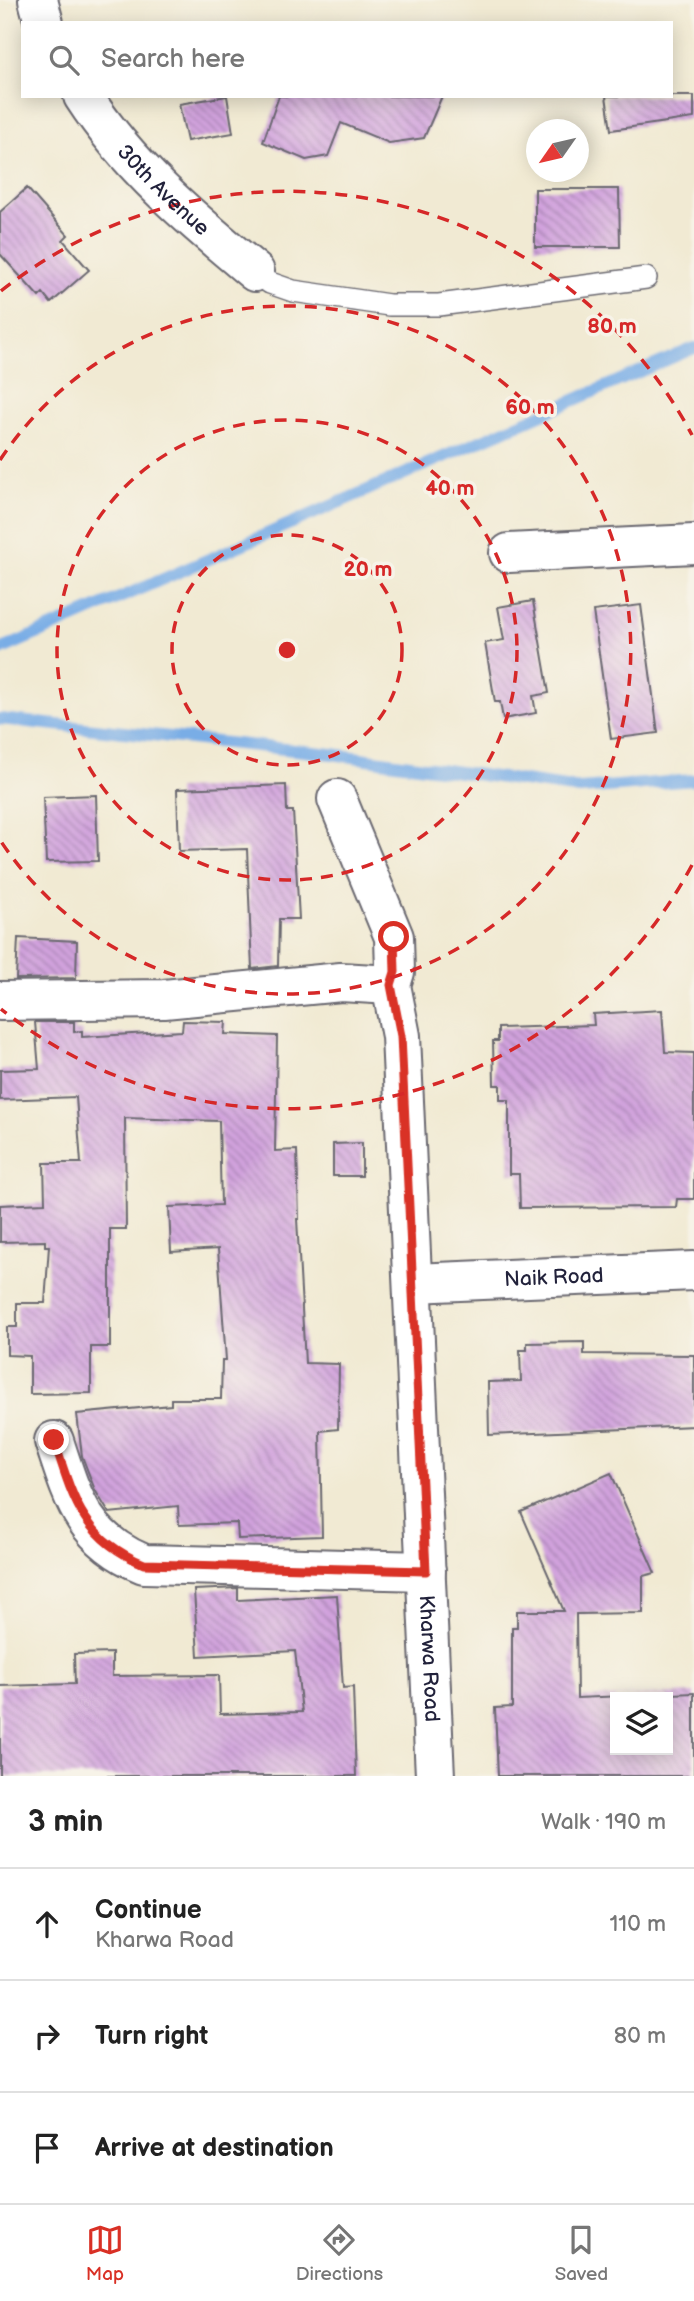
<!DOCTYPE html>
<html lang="en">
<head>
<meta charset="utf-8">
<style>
  body { margin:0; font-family:"Balsamiq Sans",sans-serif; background:#f6f6f6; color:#222 }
  .controls { position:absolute; right:21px; bottom:21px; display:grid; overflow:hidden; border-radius:0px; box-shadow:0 4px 18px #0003 }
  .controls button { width:63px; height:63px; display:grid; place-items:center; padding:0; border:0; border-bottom:2px solid #e0e0e0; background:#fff; color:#222; font:35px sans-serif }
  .compass { position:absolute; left:526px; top:119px; width:63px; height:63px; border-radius:50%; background:#fff; box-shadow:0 4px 18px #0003; rotate:236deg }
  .stop { position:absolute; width:21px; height:21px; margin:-16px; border:5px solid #d93025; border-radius:50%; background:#fff }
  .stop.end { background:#d93025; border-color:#fff; box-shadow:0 2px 7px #0008 }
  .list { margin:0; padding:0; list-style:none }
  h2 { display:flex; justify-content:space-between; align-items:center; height:91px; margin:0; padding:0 28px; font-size:30px }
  h2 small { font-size:23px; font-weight:400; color:#767676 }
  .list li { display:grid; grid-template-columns:46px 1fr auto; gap:21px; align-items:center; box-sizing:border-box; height:112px; padding:0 28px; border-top:2px solid #e0e0e0 }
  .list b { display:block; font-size:26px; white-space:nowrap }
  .list p { margin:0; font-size:23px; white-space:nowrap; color:#767676 }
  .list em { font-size:23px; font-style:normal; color:#767676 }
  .icon { flex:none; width:38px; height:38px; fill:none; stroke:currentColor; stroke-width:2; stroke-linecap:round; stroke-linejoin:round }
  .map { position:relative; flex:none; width:694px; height:1776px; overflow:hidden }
  .search { position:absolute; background:#fff; box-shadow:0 4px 18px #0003; left:21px; right:21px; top:21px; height:77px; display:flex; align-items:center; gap:18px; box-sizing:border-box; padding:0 24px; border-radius:0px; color:#767676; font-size:26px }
  .sheet { height:427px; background:#fff }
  nav { display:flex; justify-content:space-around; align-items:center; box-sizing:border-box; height:98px; border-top:2px solid #e0e0e0; background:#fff; font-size:19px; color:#767676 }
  nav a { display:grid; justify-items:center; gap:4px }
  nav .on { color:#d93025 }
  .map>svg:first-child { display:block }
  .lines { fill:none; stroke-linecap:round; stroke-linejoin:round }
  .stream { stroke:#79ade6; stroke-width:12 }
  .building { fill:url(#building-back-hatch); fill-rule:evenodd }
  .lane-casing { stroke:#6a6870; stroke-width:24 }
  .street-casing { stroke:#6a6870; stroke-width:42 }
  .lane { stroke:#fff; stroke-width:21 }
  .street { stroke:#fff; stroke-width:38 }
  .route { stroke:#d93025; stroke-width:9 }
  .ring { fill:none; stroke:#d62828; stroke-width:3.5; stroke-dasharray:12 9 }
  .labels { text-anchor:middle; stroke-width:7; stroke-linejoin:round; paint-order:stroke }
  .street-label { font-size:21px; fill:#22223b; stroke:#f7f3e8 }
  .centre { fill:#d62828; stroke:#f7f3e8; stroke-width:3.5 }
  .ring-label { font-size:21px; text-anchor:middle; font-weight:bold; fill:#d62828; stroke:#f7f3e8; stroke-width:7; stroke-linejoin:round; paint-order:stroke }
</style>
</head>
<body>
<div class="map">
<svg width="694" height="1776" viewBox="0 0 694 1776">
  <defs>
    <pattern id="building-back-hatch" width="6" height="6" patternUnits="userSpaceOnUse" patternTransform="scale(1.75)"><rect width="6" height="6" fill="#d1a2dd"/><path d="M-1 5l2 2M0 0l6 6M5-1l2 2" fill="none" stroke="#a984b4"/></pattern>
  </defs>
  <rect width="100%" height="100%" fill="#f7f3e8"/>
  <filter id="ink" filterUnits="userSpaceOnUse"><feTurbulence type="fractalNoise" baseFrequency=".0143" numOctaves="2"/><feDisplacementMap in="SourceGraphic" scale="14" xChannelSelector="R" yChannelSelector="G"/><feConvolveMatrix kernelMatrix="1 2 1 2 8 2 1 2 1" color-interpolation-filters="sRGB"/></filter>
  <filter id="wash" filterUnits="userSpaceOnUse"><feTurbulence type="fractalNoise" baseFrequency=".00686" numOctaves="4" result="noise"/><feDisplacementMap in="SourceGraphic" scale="28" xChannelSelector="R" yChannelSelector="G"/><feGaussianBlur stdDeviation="1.57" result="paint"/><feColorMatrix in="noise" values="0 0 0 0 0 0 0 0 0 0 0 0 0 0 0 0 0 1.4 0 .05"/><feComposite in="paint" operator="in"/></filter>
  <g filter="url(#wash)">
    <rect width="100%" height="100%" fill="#f1ead3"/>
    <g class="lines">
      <path class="stream" d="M0,650L694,348
        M0,719L332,754L580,789L694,780"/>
    </g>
    <g id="blocks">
      <path class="building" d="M227,96L233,133L187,141L179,104Z
        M279,96H442L424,138L389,143L341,123L328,156L306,160L263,142Z
        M606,96H694V118L611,130Z
        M27,188L68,235L63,240L89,270L51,303L43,293L39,297L0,254V212Z
        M535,189H619L620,247H535Z
        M533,601L549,693L533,696L536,713L503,719L500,702H495L485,643L504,640L498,607Z
        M641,605L658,733L611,739L593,611Z
        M286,785L287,811H293L299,919H279L278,966L252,969L247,849L179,851L177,789Z
        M96,795L98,861L46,862L43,797Z
        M18,938L77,941L76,978L16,979Z
        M662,1010L665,1052L694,1053V1199H677L676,1207L520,1208L519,1174H509V1100H500V1085H494L493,1041H498V1028L594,1025L593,1014Z
        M183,1021L226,1022L225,1034L277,1036L275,1151L297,1150L299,1219H297L305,1363L339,1364L338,1429L320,1431L322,1536L238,1539L237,1523L179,1525L178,1506L109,1513L95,1490L82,1456L77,1414L171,1405V1399H221L222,1360H226L218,1249L171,1252L169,1207L221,1205L219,1121L125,1118L126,1229H110V1347H91V1393L30,1394V1356L7,1355V1327H17V1303H45L49,1246H45V1241L0,1242V1205L45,1203L44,1163H81L76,1097L0,1100V1070L39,1069L35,1022H74V1032L82,1031V1037L182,1031Z
        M362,1143V1176H333V1144Z
        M584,1342V1354L694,1355V1426L489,1435L488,1382L521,1381L520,1350H527V1343Z
        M611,1473L655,1573L643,1576V1613L576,1614L577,1698L694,1693V1776H498L495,1708L512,1707V1627H517V1611H564L521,1512ZM615,1697H668V1750H615Z
        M238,1588V1600L337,1595L343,1688L353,1687L356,1776H0V1686L75,1684L74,1654L112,1653V1676L219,1675L220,1714L302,1712L295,1651L198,1656L194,1590Z"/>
    </g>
  </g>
  <g filter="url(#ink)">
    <use href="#blocks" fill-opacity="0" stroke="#6a6870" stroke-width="2"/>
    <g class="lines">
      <defs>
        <path id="lane" d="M255,272L270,283L293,291L389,305H439L646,278"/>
        <g id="street">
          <path d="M38,0L44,23"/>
          <path id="s1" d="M83,96C129,167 191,219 255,272"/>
          <path d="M509,553L694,544"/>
          <path id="s2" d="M337,799L394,937L395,972L391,985L401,1036L435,1776"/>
          <path d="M0,1001L164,999L341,982L391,985"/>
          <path id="s3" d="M414,1283L694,1271"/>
          <path d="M54,1441C73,1499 83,1539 144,1564L426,1571"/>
        </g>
      </defs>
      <use href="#lane" class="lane-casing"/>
      <use href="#street" class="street-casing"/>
      <use href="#lane" class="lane"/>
      <use href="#street" class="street"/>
    </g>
  </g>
  <g class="lines" filter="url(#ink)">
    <path class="route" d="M54,1440C73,1499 83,1539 144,1564L426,1571L401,1036L391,985L395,972L394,937"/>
  </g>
  <g class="ring">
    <circle cx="287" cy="650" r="115"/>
    <circle cx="287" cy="650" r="230"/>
    <path d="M0 460A344 344 0 1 1 0 840"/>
    <path d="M692 865A459 459 0 0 1 1 1009M1 291A459 459 0 0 1 692 435"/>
  </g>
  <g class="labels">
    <g class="street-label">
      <text dy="7" stroke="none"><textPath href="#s1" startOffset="124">30th Avenue</textPath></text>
      <text dy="7" stroke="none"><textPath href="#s3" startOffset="140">Naik Road</textPath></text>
      <text dy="7" stroke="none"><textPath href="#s2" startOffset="873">Kharwa Road</textPath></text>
    </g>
  </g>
  <circle cx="287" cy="650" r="10" class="centre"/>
  <g class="ring-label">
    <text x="612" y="333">80 m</text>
    <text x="530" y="414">60 m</text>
    <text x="450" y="495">40 m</text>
    <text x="368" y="576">20 m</text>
  </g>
</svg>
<div class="controls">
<button><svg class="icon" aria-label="layers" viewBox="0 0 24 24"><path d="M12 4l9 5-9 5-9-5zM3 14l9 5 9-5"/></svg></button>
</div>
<svg class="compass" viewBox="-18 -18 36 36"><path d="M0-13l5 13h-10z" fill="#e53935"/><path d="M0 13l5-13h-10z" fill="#767676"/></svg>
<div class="stop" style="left:394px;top:937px"></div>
<div class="stop end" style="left:54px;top:1440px"></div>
<div class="search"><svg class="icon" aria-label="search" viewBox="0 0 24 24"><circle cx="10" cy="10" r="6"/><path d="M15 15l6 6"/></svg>Search here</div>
</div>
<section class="sheet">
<h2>3 min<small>Walk · 190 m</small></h2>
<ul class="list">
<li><svg class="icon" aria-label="ahead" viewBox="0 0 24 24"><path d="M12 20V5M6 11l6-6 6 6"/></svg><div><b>Continue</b><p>Kharwa Road</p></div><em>110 m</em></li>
<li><svg class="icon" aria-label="right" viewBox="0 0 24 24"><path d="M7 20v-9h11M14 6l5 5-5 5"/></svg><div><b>Turn right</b></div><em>80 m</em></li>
<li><svg class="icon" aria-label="arrive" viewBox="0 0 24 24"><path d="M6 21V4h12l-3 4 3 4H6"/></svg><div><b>Arrive at destination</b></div></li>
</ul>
</section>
<nav>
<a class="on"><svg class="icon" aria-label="map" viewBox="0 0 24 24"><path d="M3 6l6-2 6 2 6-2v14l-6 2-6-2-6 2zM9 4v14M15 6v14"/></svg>Map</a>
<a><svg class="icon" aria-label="directions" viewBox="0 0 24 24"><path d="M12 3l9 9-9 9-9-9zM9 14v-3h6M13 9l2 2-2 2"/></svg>Directions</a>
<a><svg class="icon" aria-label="saved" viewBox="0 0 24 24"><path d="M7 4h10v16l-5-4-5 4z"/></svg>Saved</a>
</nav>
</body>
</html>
